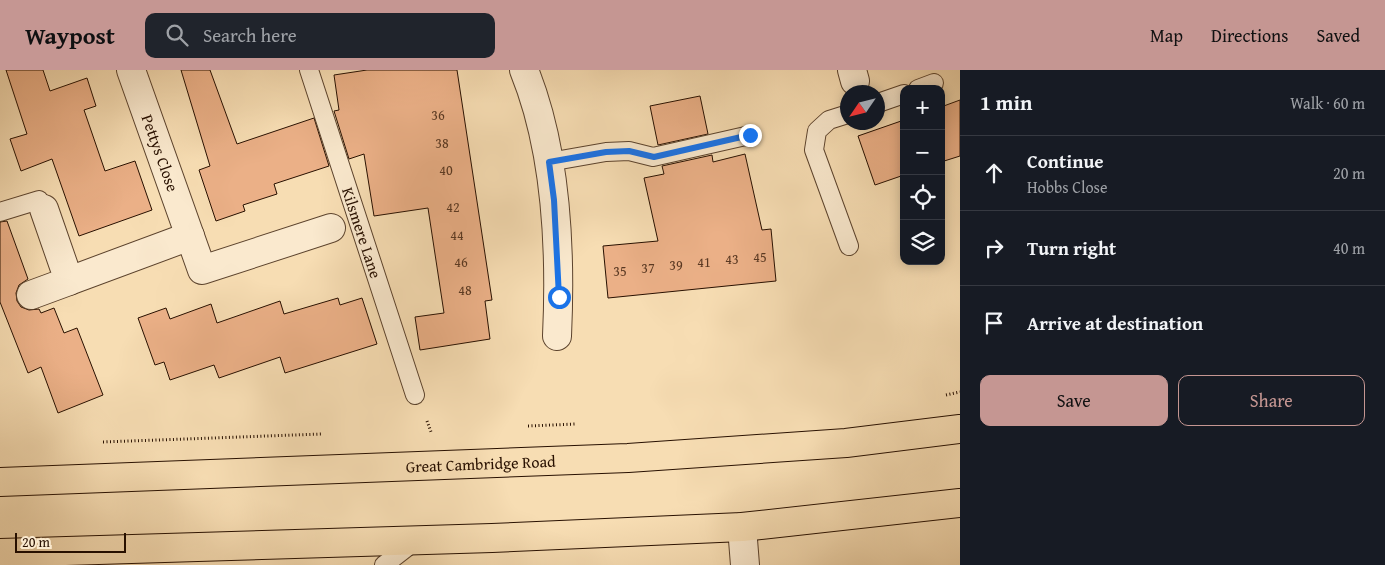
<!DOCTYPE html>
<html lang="en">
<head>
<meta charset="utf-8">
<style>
  body { margin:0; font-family:"Gentium Book Plus",serif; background:#20242c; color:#f1f3f6 }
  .controls { position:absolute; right:15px; top:15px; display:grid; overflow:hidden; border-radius:10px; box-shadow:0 2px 12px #0003 }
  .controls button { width:45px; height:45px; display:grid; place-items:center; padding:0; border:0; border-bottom:1px solid #363941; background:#171b24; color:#f1f3f6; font:25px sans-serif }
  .compass { position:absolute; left:840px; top:15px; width:45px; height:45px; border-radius:50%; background:#171b24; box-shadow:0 2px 12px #0003; rotate:235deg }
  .scale { position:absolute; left:15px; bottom:12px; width:111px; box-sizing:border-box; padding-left:5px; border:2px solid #281000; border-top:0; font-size:14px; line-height:18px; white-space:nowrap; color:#281000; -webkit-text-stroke:4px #fae9ce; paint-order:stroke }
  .stop { position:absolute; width:15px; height:15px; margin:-11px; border:4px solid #1a73e8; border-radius:50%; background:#fff }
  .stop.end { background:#1a73e8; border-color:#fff; box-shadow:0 1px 5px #0008 }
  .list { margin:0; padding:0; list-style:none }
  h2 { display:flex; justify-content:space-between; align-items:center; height:65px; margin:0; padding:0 20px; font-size:21px }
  h2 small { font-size:16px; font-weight:400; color:#9ea1a6 }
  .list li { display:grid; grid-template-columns:32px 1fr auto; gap:15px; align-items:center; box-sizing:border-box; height:75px; padding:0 20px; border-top:1px solid #363941 }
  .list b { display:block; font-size:19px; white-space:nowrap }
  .list p { margin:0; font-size:16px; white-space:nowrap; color:#9ea1a6 }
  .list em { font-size:16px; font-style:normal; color:#9ea1a6 }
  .actions { display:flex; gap:10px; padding:15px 20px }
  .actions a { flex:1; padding:11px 0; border:1px solid #c59692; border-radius:10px; text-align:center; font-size:18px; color:#c59692 }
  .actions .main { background:#c59692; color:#111 }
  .icon { flex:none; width:28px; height:28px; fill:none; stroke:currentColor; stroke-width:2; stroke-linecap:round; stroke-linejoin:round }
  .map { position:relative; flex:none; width:960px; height:495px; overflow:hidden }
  header { display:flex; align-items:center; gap:30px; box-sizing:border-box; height:70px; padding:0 25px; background:#c59692; color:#111 }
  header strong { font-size:24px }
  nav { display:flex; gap:28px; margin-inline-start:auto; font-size:18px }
  .search { width:350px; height:45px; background:#20242c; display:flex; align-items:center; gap:12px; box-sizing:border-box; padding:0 18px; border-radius:10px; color:#9ea1a6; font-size:19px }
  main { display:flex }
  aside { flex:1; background:#171b24 }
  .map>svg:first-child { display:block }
  .building { fill:#ebb087; stroke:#281000 }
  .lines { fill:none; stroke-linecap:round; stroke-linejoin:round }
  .service-casing { stroke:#5c432d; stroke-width:20 }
  .minor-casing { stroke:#5c432d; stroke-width:30 }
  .trunk-casing { stroke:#281000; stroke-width:30 }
  .path { stroke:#281000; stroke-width:3; stroke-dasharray:1 2.5; stroke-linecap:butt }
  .service { stroke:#fae9ce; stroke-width:18 }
  .minor { stroke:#fae9ce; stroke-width:28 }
  .trunk { stroke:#f7ddb3; stroke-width:28 }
  .route { stroke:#1a73e8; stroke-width:6 }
  .labels { text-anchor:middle; stroke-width:4; stroke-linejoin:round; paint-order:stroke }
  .number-label { font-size:14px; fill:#593822 }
  .street-label { font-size:16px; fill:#281000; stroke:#fae9ce }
</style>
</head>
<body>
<header>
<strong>Waypost</strong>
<div class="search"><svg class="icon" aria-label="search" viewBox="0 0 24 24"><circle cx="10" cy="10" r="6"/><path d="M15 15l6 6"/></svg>Search here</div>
<nav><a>Map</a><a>Directions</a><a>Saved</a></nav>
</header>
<main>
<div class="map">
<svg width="960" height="495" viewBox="0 0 960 495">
  <rect width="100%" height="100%" fill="#f7ddb3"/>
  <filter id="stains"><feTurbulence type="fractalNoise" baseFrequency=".004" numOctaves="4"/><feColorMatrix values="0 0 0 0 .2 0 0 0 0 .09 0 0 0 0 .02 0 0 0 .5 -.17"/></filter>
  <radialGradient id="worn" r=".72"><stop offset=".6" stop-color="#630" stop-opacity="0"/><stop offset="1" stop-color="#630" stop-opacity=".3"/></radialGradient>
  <path class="building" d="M6,0H43L50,21L87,8L96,36L84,40L105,101L135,91L152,140L79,166L52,89L21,101L10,69L27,64Z
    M181,0H210L237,74L314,48L329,96L274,114L277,124L243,135L245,141L216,151L199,100L210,96Z
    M367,0H457L492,230L485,231L490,269L420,280L415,247L444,243L428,138L374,146L364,84L349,89L334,41L339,40L334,5Z
    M700,26L708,64L658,75L650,36Z
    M960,30V86L941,92V37Z
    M904,50V105L875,115L858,66Z
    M745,84L762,160L771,159L776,211L608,228L603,176L658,171L644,108L664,104L662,96L712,85L713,92Z
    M7,151L28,209L19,215L16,223L17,231L21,237L29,240L39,239L41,243L54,238L64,263L77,258L103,325L58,343L41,297L28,303L0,232V152Z
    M338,228L340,235L362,228L377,274L285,303L280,287L219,308L214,295L170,310L164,292L155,295L138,248L166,238L170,249L211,234L217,253L280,231L284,244Z"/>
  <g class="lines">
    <defs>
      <g id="service">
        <path id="s1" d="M309,0L415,325"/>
        <path d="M918,19L934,13"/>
        <path d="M878,33L904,24"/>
        <path d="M848,44L829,50L817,61L814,80L849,176"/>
        <path d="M549,92L606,82L629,81L653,87L750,65"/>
        <path d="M0,142L39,130L44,139"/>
        <path d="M384,495L415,471"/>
      </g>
      <g id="minor">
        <path id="s2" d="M131,0L202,200L331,158"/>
        <path d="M524,0C557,81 561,180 557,266"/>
        <path d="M852,0L855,11"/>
        <path d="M69,211L190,166"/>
        <path d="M31,225L69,211L44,139"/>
        <path d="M742,457L745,495"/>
      </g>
      <g id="trunk">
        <path id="s3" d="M0,412L628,388L846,373L960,359"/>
        <path d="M0,483L492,468L742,457L960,433"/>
      </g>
    </defs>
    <use href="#service" class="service-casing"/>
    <use href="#minor" class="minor-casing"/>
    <use href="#trunk" class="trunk-casing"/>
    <path class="path" d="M946,325L960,322
      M427,351L431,362
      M528,356L576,354
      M103,372L322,364"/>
    <use href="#service" class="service"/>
    <use href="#minor" class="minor"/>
    <use href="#trunk" class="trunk"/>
  </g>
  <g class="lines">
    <path class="route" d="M559,227L554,130L549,92L606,82L629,81L654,87L750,65"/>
  </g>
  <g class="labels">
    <g class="number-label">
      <text x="438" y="50">36</text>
      <text x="442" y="78">38</text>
      <text x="446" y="105">40</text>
      <text x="453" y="142">42</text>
      <text x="457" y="170">44</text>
      <text x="760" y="192">45</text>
      <text x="732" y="194">43</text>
      <text x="461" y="197">46</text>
      <text x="704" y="197">41</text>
      <text x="676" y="200">39</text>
      <text x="648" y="203">37</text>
      <text x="620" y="206">35</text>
      <text x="465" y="225">48</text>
    </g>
    <g class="street-label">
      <text dy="6" stroke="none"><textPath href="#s2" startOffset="88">Pettys Close</textPath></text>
      <text dy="6" stroke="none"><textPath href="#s1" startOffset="171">Kilsmere Lane</textPath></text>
      <text dy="6" stroke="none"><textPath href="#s3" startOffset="481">Great Cambridge Road</textPath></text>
    </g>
  </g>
  <rect width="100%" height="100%" filter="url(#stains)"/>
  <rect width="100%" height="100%" fill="url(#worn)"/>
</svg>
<div class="controls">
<button>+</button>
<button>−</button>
<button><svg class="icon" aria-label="locate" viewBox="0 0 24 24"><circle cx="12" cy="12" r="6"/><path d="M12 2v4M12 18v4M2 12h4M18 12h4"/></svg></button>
<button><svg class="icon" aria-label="layers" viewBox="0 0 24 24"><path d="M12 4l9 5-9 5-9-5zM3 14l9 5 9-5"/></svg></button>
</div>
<svg class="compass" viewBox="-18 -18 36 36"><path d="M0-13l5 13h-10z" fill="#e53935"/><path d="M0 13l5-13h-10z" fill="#9ea1a6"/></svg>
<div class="scale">20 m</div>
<div class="stop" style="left:559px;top:227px"></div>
<div class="stop end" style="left:750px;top:65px"></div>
</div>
<aside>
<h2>1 min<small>Walk · 60 m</small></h2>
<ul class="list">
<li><svg class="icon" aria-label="ahead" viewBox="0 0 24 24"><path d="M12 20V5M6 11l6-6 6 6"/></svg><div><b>Continue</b><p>Hobbs Close</p></div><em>20 m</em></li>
<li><svg class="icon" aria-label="right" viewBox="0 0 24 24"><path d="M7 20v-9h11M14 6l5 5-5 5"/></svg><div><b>Turn right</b></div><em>40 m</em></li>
<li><svg class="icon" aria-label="arrive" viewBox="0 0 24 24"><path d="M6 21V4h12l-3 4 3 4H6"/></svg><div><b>Arrive at destination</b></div></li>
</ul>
<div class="actions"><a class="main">Save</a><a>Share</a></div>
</aside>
</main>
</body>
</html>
